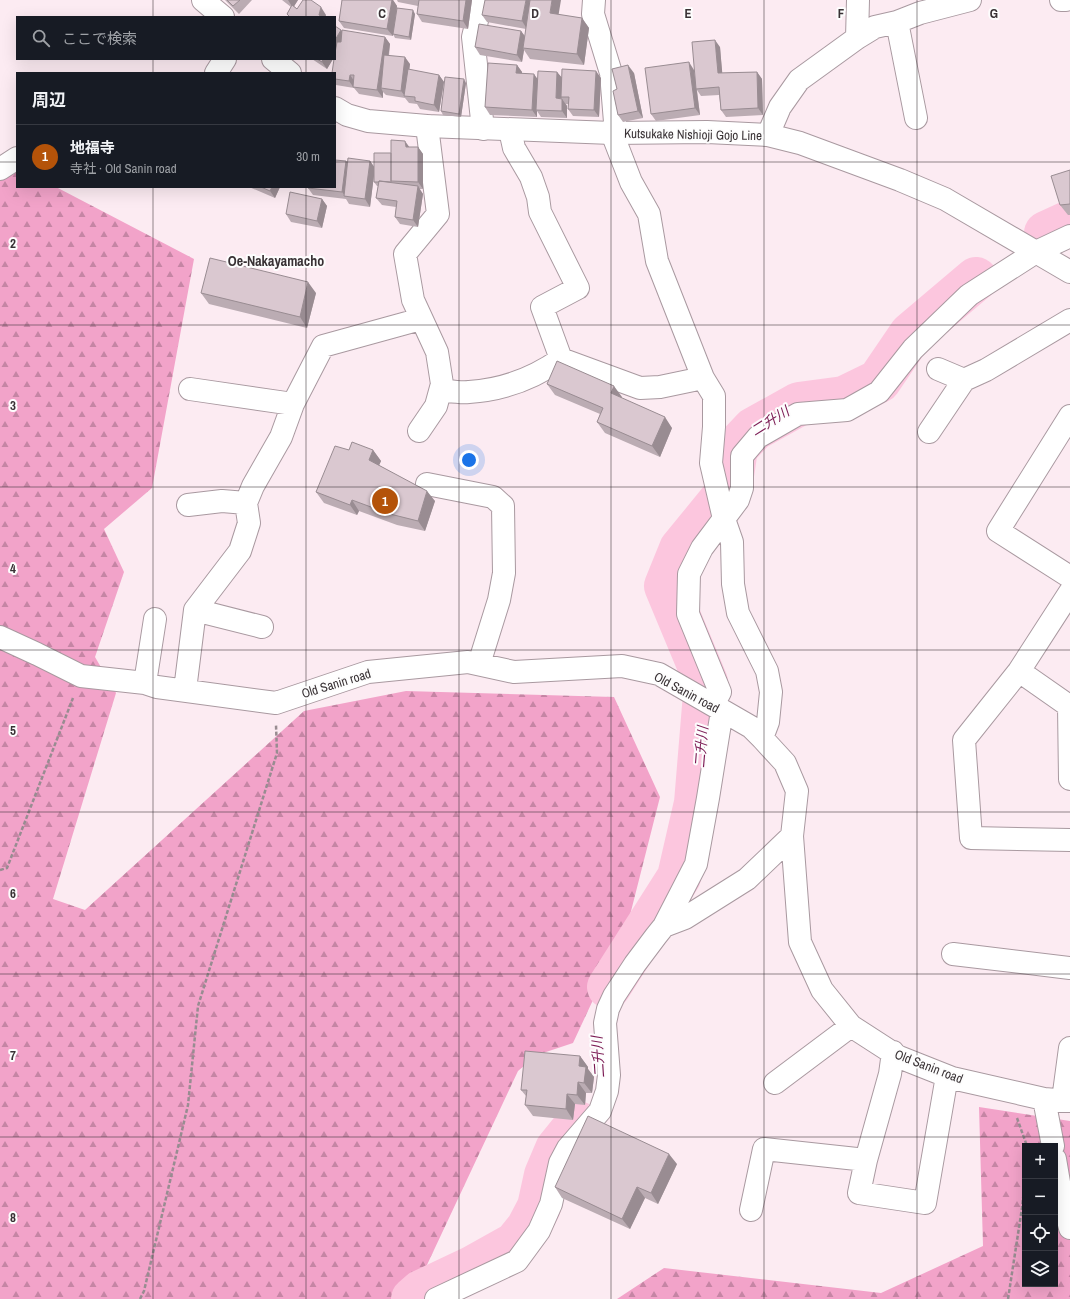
<!DOCTYPE html>
<html lang="ja">
<head>
<meta charset="utf-8">
<style>
  body { margin:0; font-family:"Archivo Narrow","Noto Sans JP",sans-serif; background:#20242c; color:#f1f3f6 }
  .controls { position:absolute; right:12px; bottom:12px; display:grid; overflow:hidden; border-radius:0px; box-shadow:0 4px 16px #0002 }
  .controls button { width:36px; height:36px; display:grid; place-items:center; padding:0; border:0; border-bottom:1px solid #363941; background:#171b24; color:#f1f3f6; font:20px sans-serif }
  .you { position:absolute; left:469px; top:460px; width:14px; height:14px; margin:-10px; border:3px solid #fff; border-radius:50%; background:#1a73e8; box-shadow:0 0 0 6px #1a73e833 }
  .badge { display:grid; place-items:center; width:26px; height:26px; border-radius:50%; background:#b45309; color:#fff; font-size:13px; font-weight:700 }
  .pin { position:absolute; translate:-50% -50%; border:2px solid #fff; box-shadow:0 1px 4px #0006 }
  .list { margin:0; padding:0; list-style:none }
  h2 { display:flex; justify-content:space-between; align-items:center; height:52px; margin:0; padding:0 16px; font-size:17px }
  h2 small { font-size:13px; font-weight:400; color:#9ea1a6 }
  .list li { display:grid; grid-template-columns:26px 1fr auto; gap:12px; align-items:center; box-sizing:border-box; height:64px; padding:0 16px; border-top:1px solid #363941 }
  .list b { display:block; font-size:15px; white-space:nowrap }
  .list p { margin:0; font-size:13px; white-space:nowrap; color:#9ea1a6 }
  .list em { font-size:13px; font-style:normal; color:#9ea1a6 }
  .icon { flex:none; width:22px; height:22px; fill:none; stroke:currentColor; stroke-width:2; stroke-linecap:round; stroke-linejoin:round }
  .map { position:relative; flex:none; width:1070px; height:1299px; overflow:hidden }
  .search { position:absolute; background:#171b24; box-shadow:0 4px 16px #0002; left:16px; top:16px; width:320px; height:44px; display:flex; align-items:center; gap:10px; box-sizing:border-box; padding:0 14px; border-radius:0px; color:#9ea1a6; font-size:15px }
  .panel { position:absolute; background:#171b24; box-shadow:0 4px 16px #0002; left:16px; top:72px; width:320px; height:116px; border-radius:0px }
  .map>svg:first-child { display:block }
  .forest { fill:url(#forest-firs); fill-rule:evenodd }
  .lines { fill:none; stroke-linecap:round; stroke-linejoin:round }
  .river { stroke:#fcc6de; stroke-width:44 }
  .minor-casing { stroke:#a999a0; stroke-width:24 }
  .major-casing { stroke:#a999a0; stroke-width:24 }
  .path { stroke:#988c91; stroke-width:2.5; stroke-dasharray:4 2; stroke-linecap:butt }
  .minor { stroke:#fff; stroke-width:22 }
  .major { stroke:#fff; stroke-width:22 }
  .wall { fill:#bbacb3 }
  .shaded-wall { fill:#998c92 }
  .building { fill:#dac8d0; stroke:#998c92 }
  .grid { fill:none; stroke:#393235; stroke-width:1; stroke-opacity:0.55 }
  .labels { text-anchor:middle; stroke-width:4; stroke-linejoin:round; paint-order:stroke }
  .street-label { font-size:13px; fill:#393235; stroke:#fdfdfd }
  .neighbourhood-label { font-size:14px; font-weight:bold; fill:#393235; stroke:#fdfdfd }
  .water-label { font-size:14px; font-style:italic; fill:#7a1852; stroke:#fdfdfd }
  .grid-label { font-size:13px; text-anchor:middle; font-weight:bold; fill:#393235; stroke:#fdfdfd; stroke-width:4; stroke-linejoin:round; paint-order:stroke }
</style>
</head>
<body>
<div class="map">
<svg width="1070" height="1299" viewBox="0 0 1070 1299">
  <defs>
    <pattern id="forest-firs" width="22" height="20" patternUnits="userSpaceOnUse"><rect width="22" height="20" fill="#f2a3c9"/><path d="M5 1l3.5 6h-7zM16 11l3.5 6h-7z" fill="#c585a4"/></pattern>
  </defs>
  <rect width="100%" height="100%" fill="#fcebf2"/>
  <path class="forest" d="M0,158L17,166V187H56L194,259L152,488L104,529L124,572L95,657L116,693L53,899L85,910L304,711L406,691L614,697L660,797L627,927L573,1043L537,1055L518,1071L411,1299H0Z
    M979,1107L1070,1121V1299H617L664,1268L881,1293L983,1246ZM1025,1146H1055V1284H1025Z"/>
  <g class="lines">
    <path class="river" d="M1046,233L1070,222
      M609,987L679,877L696,803L706,682L666,586L681,549L730,489L736,448L754,429L799,404L844,398L879,381L911,334L976,279
      M413,1299L421,1292L472,1268L515,1244L528,1228L539,1207L546,1175L557,1149L578,1123"/>
    <defs>
      <path id="minor" d="M482,0L473,37L483,129
        M594,0L593,14L611,73L615,122L612,133L631,182L649,214L657,261L703,378L714,396V427L711,463L724,519L732,542L733,584L738,613L767,671L771,692L768,722L762,738
        M1061,0H1066
        M897,22L916,118
        M857,38L858,0
        M216,73L225,59
        M510,130L514,148L531,177L538,197L540,212L578,288L542,307L561,359
        M768,135L780,107L799,80L857,38L875,27L897,22L920,13L970,0
        M0,169L17,158
        M938,369L964,380
        M190,389L293,404
        M441,390C450,391 459,393 469,392C502,390 534,378 561,359L640,388L660,387L703,378
        M1070,416L998,531L1070,577
        M419,431L436,406L442,384L437,352L413,300L405,254L438,214L427,126
        M929,432L964,380L986,370L1070,320
        M427,484L493,497L503,506L504,573L499,600L479,664
        M188,505L222,501L246,503
        M1070,592L1019,671L964,740L971,838L1070,840
        M195,610L262,627
        M0,637L37,654L81,676L145,683L157,687L276,703L368,672L468,662L514,672L622,666L659,674L751,727L762,738L785,763L797,791L792,836L800,942L822,990L851,1026L899,1057L952,1078L1044,1099L1070,1101
        M1019,671L1069,706L1070,779
        M145,683L155,619
        M185,690L195,610L240,551L249,523L246,503L253,486L281,437L293,404L323,346L421,319
        M713,705L720,692L688,614L689,574L702,548L738,500L742,488V456L758,437L798,414L847,410L879,392L913,349L969,295L1036,252L1070,236
        M664,926L696,864L708,798L722,711
        M953,954L1070,968
        M893,1052L890,1074L866,1160L859,1193L925,1203L947,1076
        M775,1083L851,1026
        M1044,1099L1053,1146
        M1063,1100L1070,1048
        M1055,1159L1061,1194L1070,1228
        M751,1210L764,1149L866,1160
        M436,1299L517,1261L539,1231L551,1204L560,1163L568,1148L600,1111L607,1091L609,1075L605,1023L608,1009L614,996L635,964L656,936L664,926L685,918L747,879L792,836"/>
      <path id="major" d="M203,0L223,17
        M273,59L290,73
        M335,108L347,115L368,121L427,126L612,133L707,132L768,135L800,143L900,180L945,199L1070,272"/>
    </defs>
    <use href="#minor" class="minor-casing"/>
    <use href="#major" class="major-casing"/>
    <path class="path" d="M0,870L7,868L73,698
      M1017,1118L1027,1146
      M140,1299L144,1291L188,1105L198,1006L277,753L276,725
      M1008,1299L1022,1208L1025,1181"/>
    <use href="#minor" class="minor"/>
    <use href="#major" class="major"/>
  </g>
  <path class="wall" d="M225,0H252L239,14Z
    M282,0H298L294,6L297,9L326,15L325,17H289L287,14L291,7Z
    M342,0H393L397,6V8L415,14L411,40L395,38L393,34V36L344,28L339,21Z
    M397,0H472L468,29L422,22L417,14L418,6L398,2Z
    M482,15H559L582,18L589,28L584,65L530,59L524,50L522,62L480,55L475,47L521,31L525,36L526,29L487,22Z
    M341,30L342,32L385,37L390,44L389,56L410,64L409,70L439,75L444,82L439,112L420,109L417,104L409,103L405,98L386,95L383,92V98L359,94L354,88L336,85L335,83V73Z
    M720,47L722,73L757,72L762,79L763,115L726,117L721,110L719,95L701,96L697,90L700,115L656,121L651,114L694,70L695,78Z
    M312,59H333L327,69Z
    M517,65L522,72V73L537,79L557,72L561,77L601,78L599,117L573,116L568,109V104H566L567,106V118L541,117L537,111V117L490,115L485,107Z
    M634,73L643,118L623,122L618,115L617,89Z
    M466,83L461,117L443,115L441,111Z
    M410,147H418L423,154V189H419L423,194L418,227L400,224L395,217L396,207L382,205L376,198L378,186H377L374,182V174L370,207L349,204L346,199L313,195L308,188L346,161L348,163L370,161L374,167L391,153Z
    M1070,170V215H1068L1060,205Z
    M249,187H280L275,198Z
    M322,199L327,206L322,228L291,222L286,214Z
    M201,293H316L307,328L209,304Z
    M547,384L622,397L621,398L672,428L660,457L605,433L597,422L600,414L555,395Z
    M349,450H373L381,461L379,465L435,501L425,531L397,525L359,511L357,515L324,503L316,492Z
    M580,1056L588,1067V1069L594,1077L592,1093H586L585,1105L575,1104L573,1120L533,1116L525,1105L526,1096L521,1090Z
    M677,1164L658,1204L645,1198L630,1229L562,1198L555,1187Z"/>
  <path class="shaded-wall" d="M288,0H298L293,8Z
    M392,0H393L397,6L393,36L387,29Z
    M466,0H472L468,29L463,21Z
    M526,0H533L527,29L522,21Z
    M552,0H561L557,24L550,13Z
    M321,7L326,15L325,17H321L319,15Z
    M413,10L415,14L411,40L409,37Z
    M582,18L589,28L584,65L577,54Z
    M341,30L346,38L335,56V40Z
    M521,31L526,38L523,48L524,50L522,62L517,55Z
    M385,37L390,44L384,88H381L383,92V98L377,90Z
    M715,40L720,47L723,81L718,73Z
    M405,57L410,64L406,96H405L401,91Z
    M323,59H333L327,69L322,62Z
    M689,62L694,70L700,115L695,108Z
    M517,65L522,72L521,80L516,73Z
    M628,65L634,73L643,118L638,111Z
    M596,71L601,78L599,117L594,110Z
    M557,72L563,79L561,97L562,98H556Z
    M757,72L762,79L763,115L758,108Z
    M534,74L539,81L536,110L537,111V117L532,110Z
    M350,75L355,82L353,87L354,88L349,81Z
    M439,75L444,82L439,112L434,105Z
    M464,79L466,83L461,117L459,114Z
    M562,99L567,106V118L562,111Z
    M405,141L410,148L406,147Z
    M418,147L423,154V189L418,182Z
    M346,161L351,168L346,197L342,192Z
    M370,161L375,168L370,207L365,199Z
    M418,186L423,194L418,227L413,220Z
    M272,187H280L275,198L270,191Z
    M322,199L327,206L322,228L317,221Z
    M308,282L316,293L307,328L300,317Z
    M614,386L622,397L619,404L611,393Z
    M665,417L672,428L660,457L652,446Z
    M373,450L381,461L377,470L369,460Z
    M427,491L435,501L425,531L418,521Z
    M352,500L359,511L357,515L350,505Z
    M580,1056L588,1067V1069L594,1077L592,1093L584,1083L579,1066Z
    M578,1082L586,1093L585,1105L577,1095Z
    M567,1094L575,1104L573,1120L566,1109Z
    M669,1154L677,1164L658,1204L651,1193Z
    M637,1187L645,1198L630,1229L622,1219Z"/>
  <path class="building" d="M227,0H240L233,6Z
    M303,0H311L321,7L319,15L322,17H290L287,14L292,5L297,9Z
    M342,0H392L387,29L339,21Z
    M419,0H466L463,21L417,14Z
    M485,0H526L522,21L482,15Z
    M530,0H552L550,13L582,18L577,54L523,48Z
    M397,8L413,10L409,37L393,34Z
    M479,24L521,31L517,55L475,47Z
    M335,26L341,30L335,40Z
    M342,30L385,37L377,90L353,87L354,75H350L349,81L335,79V73H332L334,59H335V53L337,42H341Z
    M715,40L718,73L757,72L758,108L721,110L719,87L696,89L692,42Z
    M384,55L405,57L401,91L381,88Z
    M317,59H323L322,62Z
    M689,62L695,108L651,114L645,68Z
    M488,63L517,65L516,73L534,74L532,110L485,107Z
    M628,65L638,111L618,115L613,91L617,89L612,69Z
    M408,69L439,75L434,105L415,101V97L404,96Z
    M562,69L596,71L594,110L568,109L569,97H561Z
    M538,71L557,72L556,98L562,99V111L536,110Z
    M445,77L464,79L459,114L441,111Z
    M391,140L405,141L406,147H418V182L391,181Z
    M374,153H391V182L379,181V182H374Z
    M348,158L370,161L365,199L344,196Z
    M335,160L346,161L342,192L308,188V187H335Z
    M1070,170V204L1060,205L1051,176Z
    M379,181L418,186L413,220L395,217L397,201L376,198Z
    M261,187H272L270,191Z
    M290,192L322,199L317,221L286,214Z
    M210,258L308,282L300,317L201,293Z
    M557,361L614,386L611,393L665,417L652,446L597,422L603,408L547,384Z
    M352,442L373,450L369,460L427,491L418,521L390,514L352,500L350,505L316,492L335,446L349,450Z
    M525,1051L580,1056L579,1066L586,1067L584,1083L578,1082L577,1095L567,1094L566,1109L525,1105L527,1090H521Z
    M588,1116L669,1154L651,1193L637,1187L622,1219L555,1187Z"/>
  <path class="grid" d="M153,0V17M306,0V17M459,0V1299M611,0V1299M764,0V1299M917,0V1299M153,59V73M306,59V73M0,162H17M335,162H1070M153,187V1299M306,187V1299M0,325H1070M0,487H1070M0,650H1070M0,812H1070M0,974H1070M0,1137H1070"/>
  <g class="labels">
    <g class="street-label">
      <text transform="translate(693 134) rotate(1)" y="5">Kutsukake Nishioji Gojo Line</text>
      <text transform="translate(336 683) rotate(-17)" y="5">Old Sanin road</text>
      <text transform="translate(687 692) rotate(28)" y="5">Old Sanin road</text>
      <text transform="translate(929 1066) rotate(21)" y="5">Old Sanin road</text>
    </g>
    <g class="neighbourhood-label">
      <text x="276" y="266">Oe-Nakayamacho</text>
    </g>
    <g class="water-label">
      <text transform="translate(770 421) rotate(-32)" y="5">二升川</text>
      <text transform="translate(701 747) rotate(-85)" y="5">二升川</text>
      <text transform="translate(598 1057) rotate(-94)" y="5">二升川</text>
    </g>
  </g>
  <g class="grid-label">
    <text x="382" y="18">C</text>
    <text x="535" y="18">D</text>
    <text x="688" y="18">E</text>
    <text x="841" y="18">F</text>
    <text x="994" y="18">G</text>
    <text x="13" y="248">2</text>
    <text x="13" y="410">3</text>
    <text x="13" y="573">4</text>
    <text x="13" y="735">5</text>
    <text x="13" y="898">6</text>
    <text x="13" y="1060">7</text>
    <text x="13" y="1222">8</text>
  </g>
</svg>
<div class="controls">
<button>+</button>
<button>−</button>
<button><svg class="icon" aria-label="locate" viewBox="0 0 24 24"><circle cx="12" cy="12" r="6"/><path d="M12 2v4M12 18v4M2 12h4M18 12h4"/></svg></button>
<button><svg class="icon" aria-label="layers" viewBox="0 0 24 24"><path d="M12 4l9 5-9 5-9-5zM3 14l9 5 9-5"/></svg></button>
</div>
<div class="you"></div>
<div class="pin badge" style="left:385px;top:501px">1</div>
<div class="search"><svg class="icon" aria-label="search" viewBox="0 0 24 24"><circle cx="10" cy="10" r="6"/><path d="M15 15l6 6"/></svg>ここで検索</div>
<section class="panel">
<h2>周辺<small></small></h2>
<ul class="list">
<li><span class="badge">1</span><div><b>地福寺</b><p>寺社 · Old Sanin road</p></div><em>30 m</em></li>
</ul>
</section>
</div>
</body>
</html>
